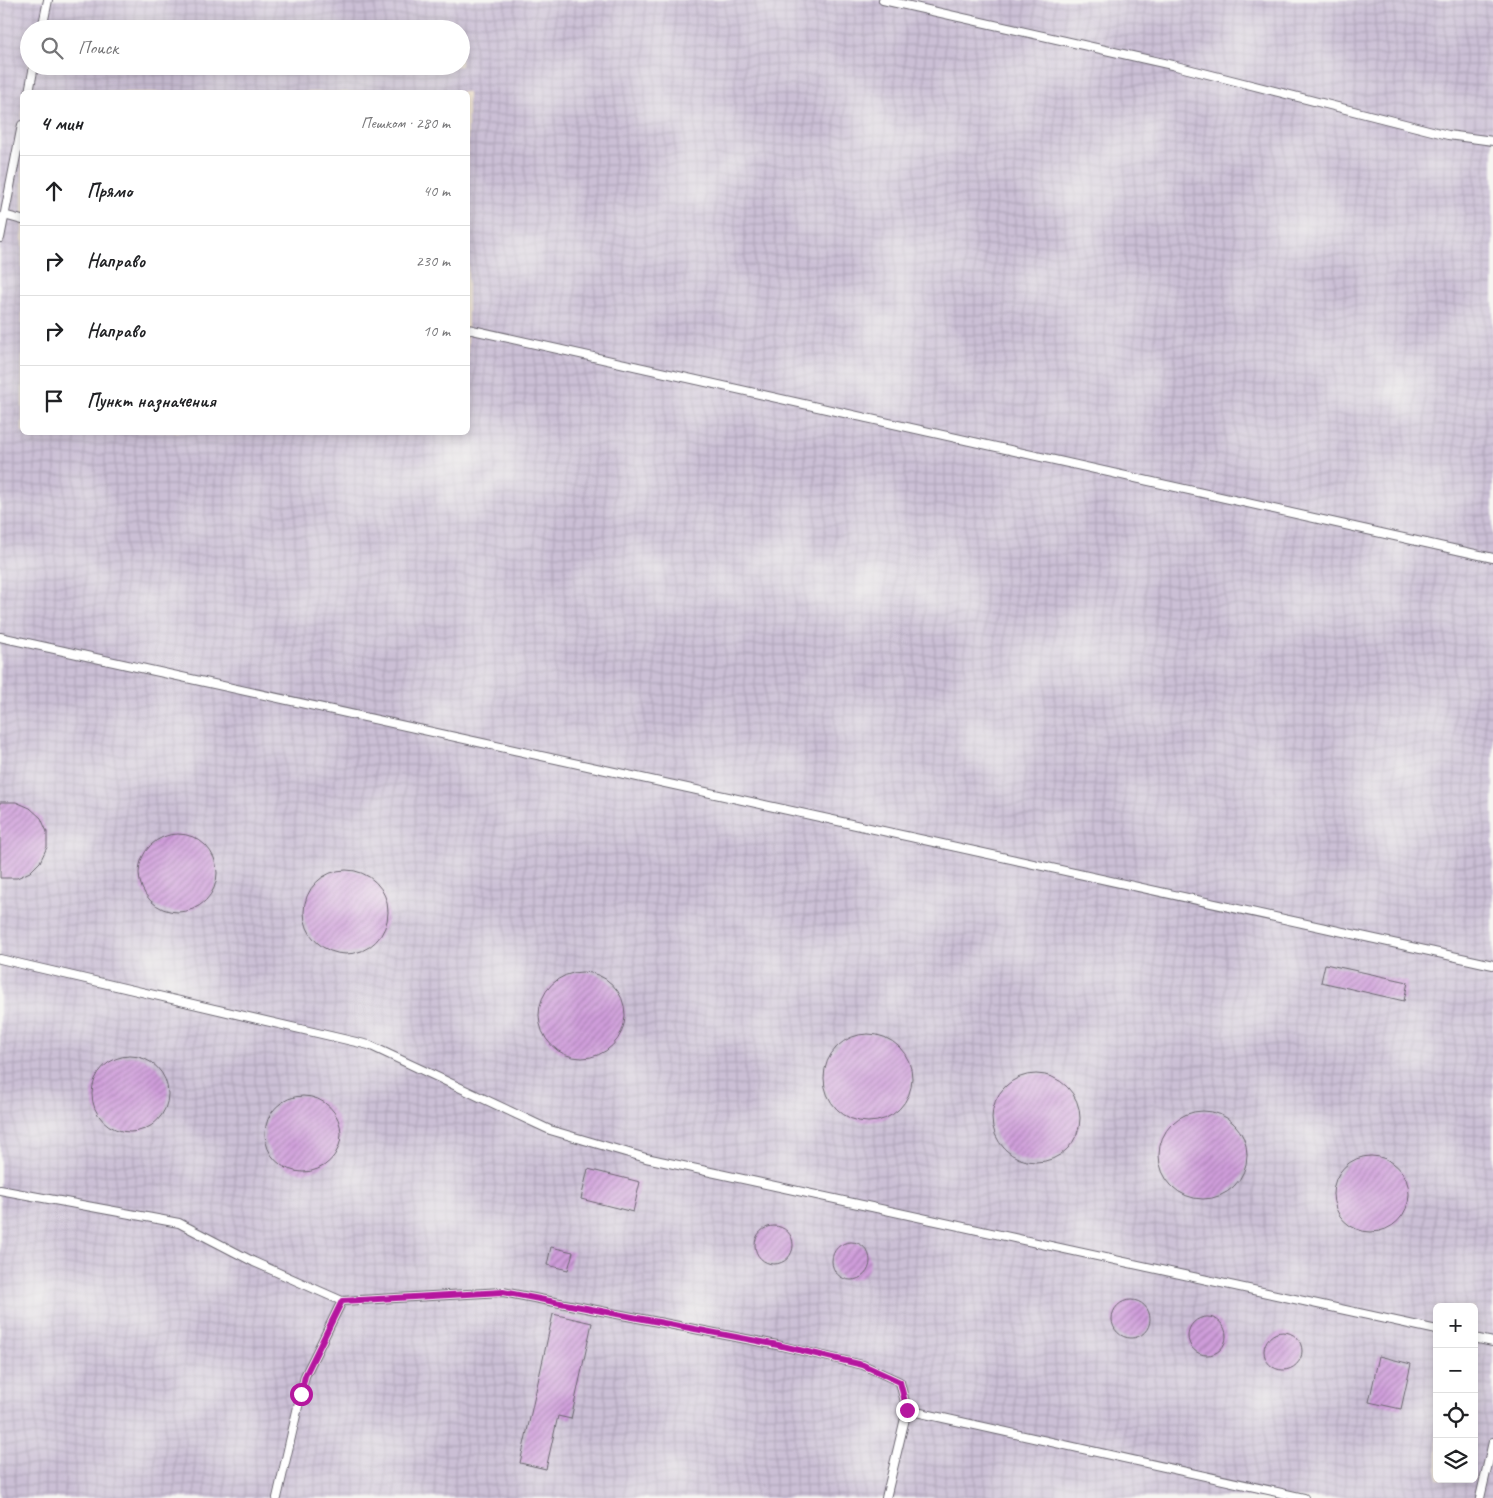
<!DOCTYPE html>
<html lang="ru">
<head>
<meta charset="utf-8">
<style>
  body { margin:0; font-family:Caveat,sans-serif; background:#f2f2f2; color:#202124 }
  .controls { position:absolute; right:15px; bottom:15px; display:grid; overflow:hidden; border-radius:8px; box-shadow:0 2px 12px #0003 }
  .controls button { width:45px; height:45px; display:grid; place-items:center; padding:0; border:0; border-bottom:1px solid #e0e0e0; background:#fff; color:#202124; font:25px sans-serif }
  .stop { position:absolute; width:15px; height:15px; margin:-11px; border:4px solid #b5179e; border-radius:50%; background:#fff }
  .stop.end { background:#b5179e; border-color:#fff; box-shadow:0 1px 5px #0008 }
  .list { margin:0; padding:0; list-style:none }
  h2 { display:flex; justify-content:space-between; align-items:center; height:65px; margin:0; padding:0 20px; font-size:21px }
  h2 small { font-size:16px; font-weight:400; color:#757577 }
  .list li { display:grid; grid-template-columns:32px 1fr auto; gap:15px; align-items:center; box-sizing:border-box; height:70px; padding:0 20px; border-top:1px solid #e0e0e0 }
  .list b { display:block; font-size:19px; white-space:nowrap }
  .list em { font-size:16px; font-style:normal; color:#757577 }
  .icon { flex:none; width:28px; height:28px; fill:none; stroke:currentColor; stroke-width:2; stroke-linecap:round; stroke-linejoin:round }
  .map { position:relative; flex:none; width:1493px; height:1498px; overflow:hidden }
  .search { position:absolute; background:#fff; box-shadow:0 2px 12px #0003; left:20px; top:20px; width:450px; height:55px; display:flex; align-items:center; gap:12px; box-sizing:border-box; padding:0 18px; border-radius:28px; color:#757577; font-size:19px }
  .panel { position:absolute; background:#fff; box-shadow:0 2px 12px #0003; left:20px; top:90px; width:450px; height:345px; border-radius:8px }
  .map>svg:first-child { display:block }
  .industrial { fill:url(#industrial-grid); fill-rule:evenodd }
  .building { fill:url(#building-hatch) }
  .lines { fill:none; stroke-linecap:round; stroke-linejoin:round }
  .lane-casing { stroke:#6c6771; stroke-width:10 }
  .lane { stroke:#fff; stroke-width:8 }
  .route { stroke:#b5179e; stroke-width:6 }
</style>
</head>
<body>
<div class="map">
<svg width="1493" height="1498" viewBox="0 0 1493 1498">
  <defs>
    <pattern id="industrial-grid" width="8" height="8" patternUnits="userSpaceOnUse" patternTransform="scale(1.25)"><rect width="8" height="8" fill="#cbbfd5"/><path d="M0 4h8M4 0v8" fill="none" stroke="#aea4b8"/></pattern>
    <pattern id="building-hatch" width="6" height="6" patternUnits="userSpaceOnUse" patternTransform="scale(1.25)"><rect width="6" height="6" fill="#cf9dda"/><path d="M-1 1l2-2M0 6l6-6M5 7l2-2" fill="none" stroke="#a880b2"/></pattern>
  </defs>
  <rect width="100%" height="100%" fill="#f6f6f2"/>
  <filter id="ink" filterUnits="userSpaceOnUse"><feTurbulence type="fractalNoise" baseFrequency=".02" numOctaves="2"/><feDisplacementMap in="SourceGraphic" scale="10" xChannelSelector="R" yChannelSelector="G"/><feConvolveMatrix kernelMatrix="1 2 1 2 8 2 1 2 1" color-interpolation-filters="sRGB"/></filter>
  <filter id="wash" filterUnits="userSpaceOnUse"><feTurbulence type="fractalNoise" baseFrequency=".0096" numOctaves="4" result="noise"/><feDisplacementMap in="SourceGraphic" scale="20" xChannelSelector="R" yChannelSelector="G"/><feGaussianBlur stdDeviation="1.12" result="paint"/><feColorMatrix in="noise" values="0 0 0 0 0 0 0 0 0 0 0 0 0 0 0 0 0 1.4 0 .05"/><feComposite in="paint" operator="in"/></filter>
  <g filter="url(#wash)">
    <rect width="100%" height="100%" fill="#f4e8d6"/>
    <path class="industrial" d="M0,0H1493V1498H0ZM29,29H461V66H29ZM22,92H468V432H22ZM1437,1307H1474V1479H1437Z"/>
    <g id="blocks">
      <path class="building" d="M0,802H16L30,808L41,818L47,832V847L40,862L30,872L17,878H0Z
        M139 873a39 39 0 1 1 78 0a39 39 0 1 1-78 0Z
        M304 912a42 42 0 1 1 84 0a42 42 0 1 1-84 0Z
        M1325,964L1408,982L1404,1001L1321,982Z
        M539 1015a43 43 0 1 1 86 0a43 43 0 1 1-86 0Z
        M824 1078a44 44 0 1 1 88 0a44 44 0 1 1-88 0Z
        M92 1094a38 38 0 1 1 76 0a38 38 0 1 1-76 0Z
        M992 1118a44 44 0 1 1 88 0a44 44 0 1 1-88 0Z
        M265 1134a38 38 0 1 1 76 0a38 38 0 1 1-76 0Z
        M1159 1155a44 44 0 1 1 88 0a44 44 0 1 1-88 0Z
        M1333 1194a38 38 0 1 1 76 0a38 38 0 1 1-76 0Z
        M588,1169L640,1182L633,1212L581,1199Z
        M755 1245a19 19 0 1 1 38 0a19 19 0 1 1-38 0Z
        M832 1261a19 19 0 1 1 38 0a19 19 0 1 1-38 0Z
        M551,1247L573,1252L568,1270L547,1265Z
        M1112 1319a19 19 0 1 1 38 0a19 19 0 1 1-38 0Z
        M553,1314L592,1323L571,1419L558,1416L546,1469L520,1463Z
        M1188 1336a19 19 0 1 1 38 0a19 19 0 1 1-38 0Z
        M1264 1351a19 19 0 1 1 38 0a19 19 0 1 1-38 0Z
        M1379,1356L1411,1364L1401,1409L1369,1402Z"/>
    </g>
  </g>
  <g filter="url(#ink)">
    <use href="#blocks" fill-opacity="0" stroke="#6c6771" stroke-width="1"/>
    <g class="lines">
      <defs>
        <path id="lane" d="M883,0L1172,65L1448,135L1493,141
          M42,29L48,0
          M29,92L34,66
          M4,215L22,220
          M0,238L22,125
          M468,329L1493,558
          M0,637L1493,965
          M0,959L369,1045L550,1130L646,1158L1437,1330
          M0,1190L179,1223L254,1262L342,1301L503,1292L777,1345L863,1365L900,1382L907,1410L886,1498
          M1474,1338L1493,1342
          M907,1410L1304,1498
          M277,1498L305,1376L342,1301
          M1480,1498L1493,1442"/>
      </defs>
      <use href="#lane" class="lane-casing"/>
      <use href="#lane" class="lane"/>
    </g>
  </g>
  <g class="lines" filter="url(#ink)">
    <path class="route" d="M301,1394L305,1376L342,1301L503,1292L778,1345L863,1365L900,1382L907,1410"/>
  </g>
</svg>
<div class="controls">
<button>+</button>
<button>−</button>
<button><svg class="icon" aria-label="locate" viewBox="0 0 24 24"><circle cx="12" cy="12" r="6"/><path d="M12 2v4M12 18v4M2 12h4M18 12h4"/></svg></button>
<button><svg class="icon" aria-label="layers" viewBox="0 0 24 24"><path d="M12 4l9 5-9 5-9-5zM3 14l9 5 9-5"/></svg></button>
</div>
<div class="stop" style="left:301px;top:1394px"></div>
<div class="stop end" style="left:907px;top:1410px"></div>
<div class="search"><svg class="icon" aria-label="search" viewBox="0 0 24 24"><circle cx="10" cy="10" r="6"/><path d="M15 15l6 6"/></svg>Поиск</div>
<section class="panel">
<h2>4 мин<small>Пешком · 280 m</small></h2>
<ul class="list">
<li><svg class="icon" aria-label="ahead" viewBox="0 0 24 24"><path d="M12 20V5M6 11l6-6 6 6"/></svg><div><b>Прямо</b></div><em>40 m</em></li>
<li><svg class="icon" aria-label="right" viewBox="0 0 24 24"><path d="M7 20v-9h11M14 6l5 5-5 5"/></svg><div><b>Направо</b></div><em>230 m</em></li>
<li><svg class="icon" aria-label="right" viewBox="0 0 24 24"><path d="M7 20v-9h11M14 6l5 5-5 5"/></svg><div><b>Направо</b></div><em>10 m</em></li>
<li><svg class="icon" aria-label="arrive" viewBox="0 0 24 24"><path d="M6 21V4h12l-3 4 3 4H6"/></svg><div><b>Пункт назначения</b></div></li>
</ul>
</section>
</div>
</body>
</html>
